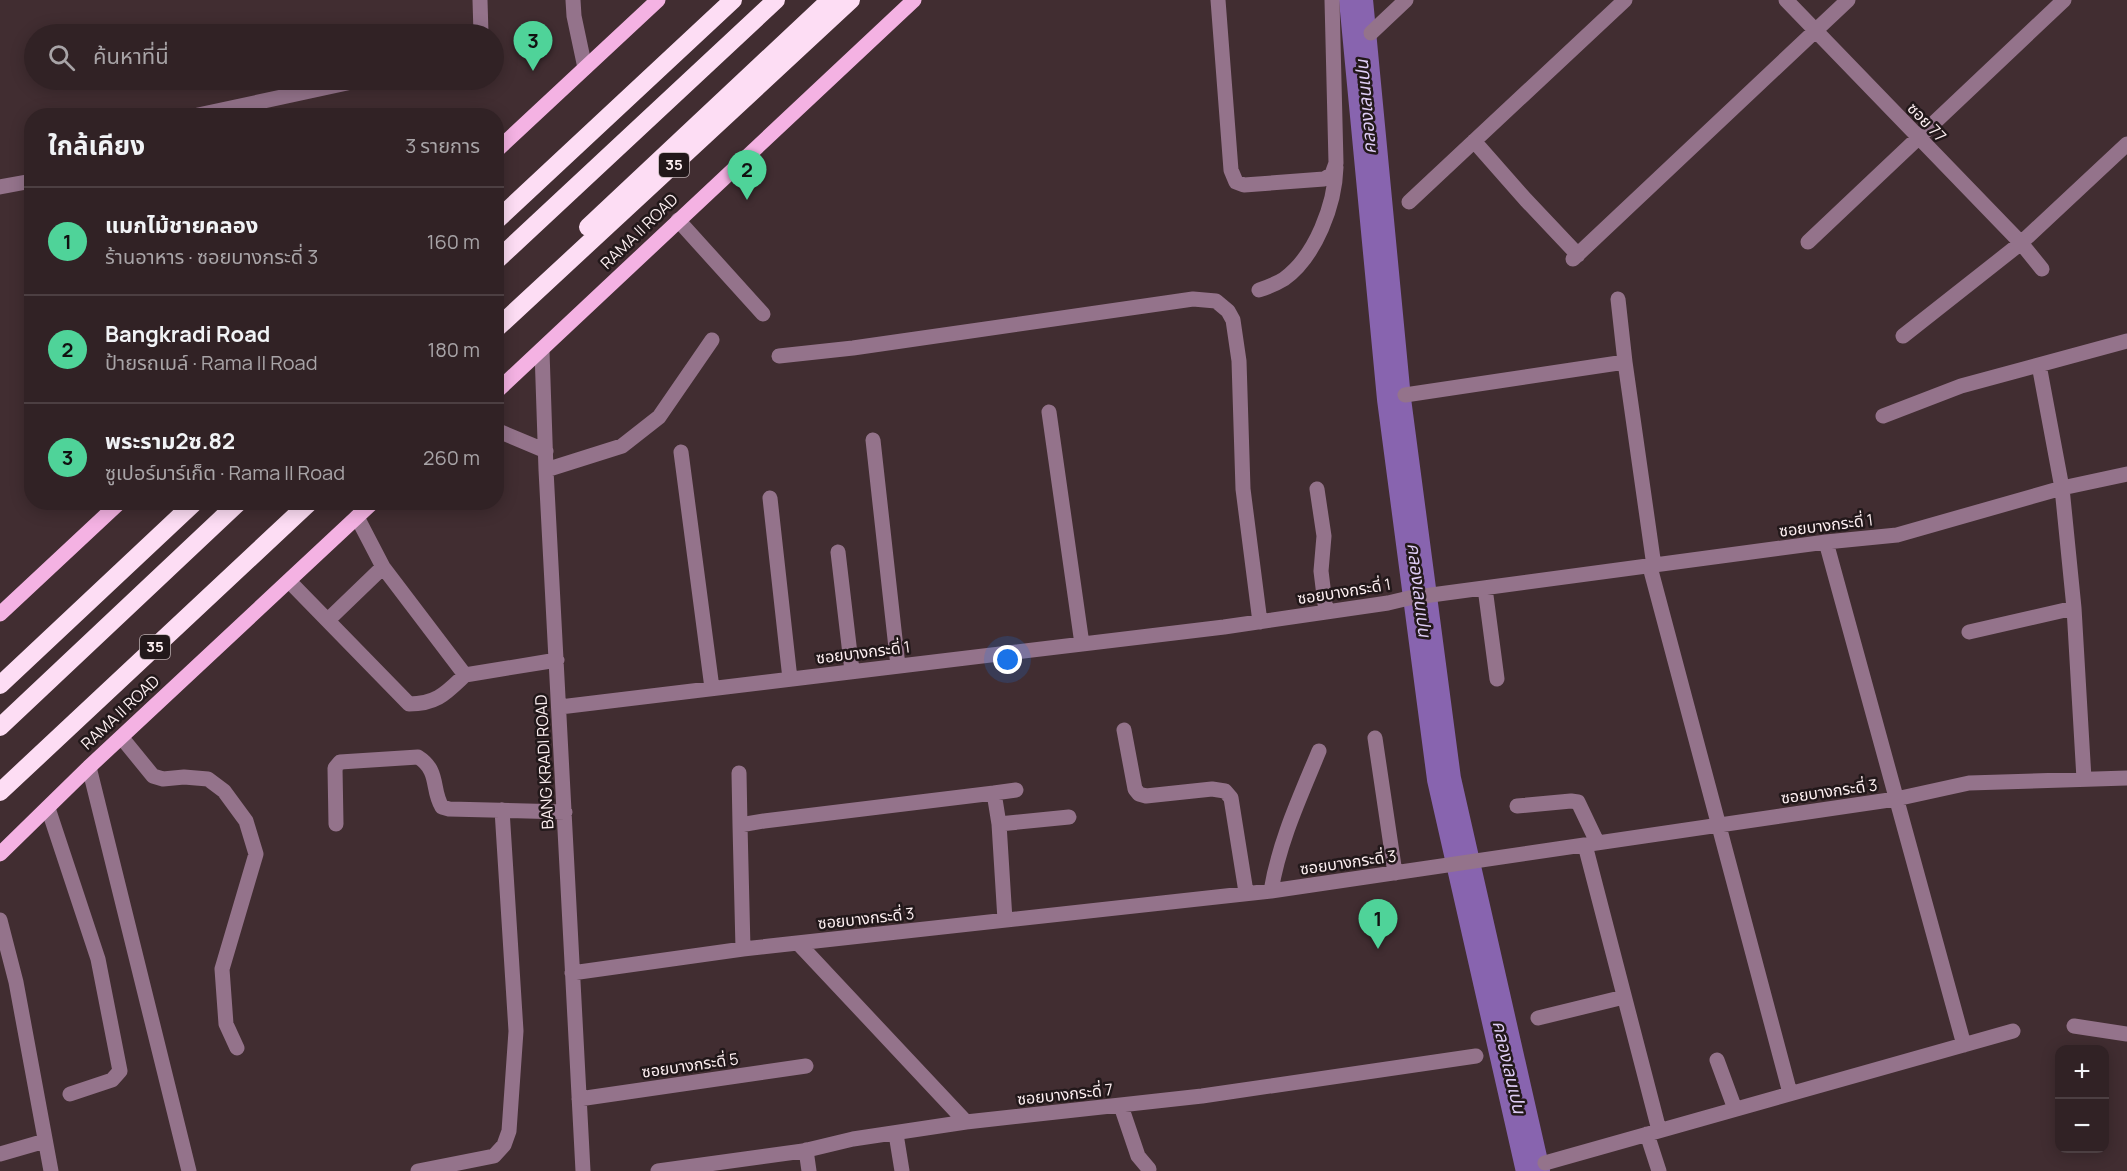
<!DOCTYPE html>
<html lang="th">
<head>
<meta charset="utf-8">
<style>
  body { margin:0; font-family:Manrope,"Noto Sans Thai",sans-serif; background:#3d2f32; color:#f1f3f6 }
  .controls { position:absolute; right:18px; bottom:18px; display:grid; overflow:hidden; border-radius:12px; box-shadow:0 3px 15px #0003 }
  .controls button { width:54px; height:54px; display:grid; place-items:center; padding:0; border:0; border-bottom:2px solid #4c3f42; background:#312225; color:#f1f3f6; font:30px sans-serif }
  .you { position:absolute; left:1008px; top:660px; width:21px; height:21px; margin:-15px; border:4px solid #fff; border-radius:50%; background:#1a73e8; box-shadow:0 0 0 9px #1a73e833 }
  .badge { display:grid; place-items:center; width:39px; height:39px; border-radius:50%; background:#4fd399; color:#111; font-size:20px; font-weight:700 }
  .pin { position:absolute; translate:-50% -50px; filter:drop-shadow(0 2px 3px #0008) }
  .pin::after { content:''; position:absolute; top:32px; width:21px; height:18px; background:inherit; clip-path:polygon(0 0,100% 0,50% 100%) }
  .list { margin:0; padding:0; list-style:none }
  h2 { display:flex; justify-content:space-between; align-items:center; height:78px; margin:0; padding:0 24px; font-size:26px }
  h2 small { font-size:20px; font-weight:400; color:#a8a4a7 }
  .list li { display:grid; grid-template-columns:39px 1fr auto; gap:18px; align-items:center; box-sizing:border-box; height:108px; padding:0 24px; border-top:2px solid #4c3f42 }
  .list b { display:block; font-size:22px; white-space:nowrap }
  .list p { margin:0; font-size:20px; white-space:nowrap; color:#a8a4a7 }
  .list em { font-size:20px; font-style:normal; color:#a8a4a7 }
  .icon { flex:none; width:33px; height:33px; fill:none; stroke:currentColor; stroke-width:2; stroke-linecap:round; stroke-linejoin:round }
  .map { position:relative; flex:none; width:2127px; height:1171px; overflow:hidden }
  .search { position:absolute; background:#312225; box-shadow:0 3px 15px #0003; left:24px; top:24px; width:480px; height:66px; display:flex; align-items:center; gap:15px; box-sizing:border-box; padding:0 21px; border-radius:33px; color:#a8a4a7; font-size:22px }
  .panel { position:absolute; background:#312225; box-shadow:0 3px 15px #0003; left:24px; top:108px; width:480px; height:402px; border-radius:24px }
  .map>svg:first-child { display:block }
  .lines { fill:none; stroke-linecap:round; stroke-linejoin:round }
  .river { stroke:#8864af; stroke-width:34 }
  .minor { stroke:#94738b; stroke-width:15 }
  .major { stroke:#f4b2e3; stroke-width:15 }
  .highway { stroke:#fdddf4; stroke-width:18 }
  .labels { text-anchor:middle; stroke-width:5; stroke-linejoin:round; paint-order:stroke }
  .shield { fill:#22181a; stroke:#bbaeb0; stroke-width:1.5 }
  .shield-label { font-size:15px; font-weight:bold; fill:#fdeff1 }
  .street-label { font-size:16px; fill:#fdeff1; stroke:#22181a }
  .water-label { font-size:18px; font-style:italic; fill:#deccf5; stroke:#22181a }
</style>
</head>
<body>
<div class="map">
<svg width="2127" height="1171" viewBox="0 0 2127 1171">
  <rect width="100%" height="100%" fill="#412d31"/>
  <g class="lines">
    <path class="river" d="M1356,0L1394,399L1444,779L1533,1171"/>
    <path class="minor" d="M480,0L481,34
      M573,0L574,16L585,68
      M1218,0L1231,170L1236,182L1244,185L1324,179L1332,174L1336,163L1332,0
      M1786,0L2021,243L2042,269
      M1371,33L1406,0
      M198,115L361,80
      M1474,141L1526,200L1578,255
      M0,187L32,181
      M1409,202L1625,0
      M678,220L763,314
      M1808,242L2064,0
      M1573,259L1848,0
      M1259,290C1268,287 1276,284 1284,279C1316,256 1335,204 1336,167
      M1618,299L1625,362L1654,566
      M1903,336L2021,243L2127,144
      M542,351L546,470L583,1171
      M779,356L853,348L1193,299L1216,301L1228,311L1233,320L1239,361L1243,489L1260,622
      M2039,365L2062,488L2074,608L2084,779
      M1405,395L1625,362
      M1049,412L1082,644
      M1883,416L1961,386L2127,341
      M496,430L546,451
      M873,440L898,666
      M681,452L712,688
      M546,470L622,446L659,417L712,340
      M1317,489L1324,536L1321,571L1326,612
      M770,498L790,679
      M1826,542L1964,1045
      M838,552L852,671
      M1650,567L1790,1093
      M289,581L409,704C437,704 446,693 465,675L383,567L357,517
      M1485,588L1497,679
      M328,620L383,567
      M1969,632L2074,608
      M465,675L557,660
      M560,707L1224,627L1388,603L1409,598L1826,542L1897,535L2062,488L2127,474
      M1124,730L1135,789L1139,794L1146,796L1212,789L1225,791L1231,798L1246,892
      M122,738L153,776L163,779L184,777L208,779L224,791L246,821L256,854L222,969L226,1024L237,1048
      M1375,738L1395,873
      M89,767L189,1171
      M739,773L740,825
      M994,793L1016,790
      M1517,806L1571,801L1578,802L1597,842
      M48,808L98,959L120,1071L112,1080L70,1094
      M336,824L335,768L340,762L418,757C440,771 431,789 442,807L449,809L565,812
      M999,824L1069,817
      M1585,845L1659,1130
      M1271,891C1279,842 1300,797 1319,751
      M0,920L16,982L51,1171
      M798,943L966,1122
      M743,949L740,825L764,821L994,793L999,824L1005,920
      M572,973L743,949L1271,891L1896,799L1969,783L2127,778
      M1538,1018L1624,997
      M2074,1026L2127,1034
      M1717,1060L1735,1109
      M579,1099L806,1066
      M1121,1106L1138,1156L1149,1169
      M896,1134L902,1171
      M1647,1134L1659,1171
      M806,1150L809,1171
      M0,1154L45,1141
      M1545,1163L2013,1031
      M418,1171L494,1156L504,1145L509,1131L516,1031L502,810
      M658,1171L803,1151L853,1139L966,1122L1202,1096L1476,1056"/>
    <path class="major" d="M496,151L658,0
      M496,392L914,0
      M0,614L120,502
      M0,854L89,767L373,502"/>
    <path class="highway" d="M496,221L733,0
      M588,227L830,0
      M496,261L776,0
      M496,329L851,0
      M0,685L195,502
      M0,727L239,502
      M0,792L310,502"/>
  </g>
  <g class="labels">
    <g class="shield">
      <rect x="659" y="153" width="30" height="24" rx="4.5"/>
      <rect x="140" y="635" width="30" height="24" rx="4.5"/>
    </g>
    <g class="shield-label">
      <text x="674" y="170">35</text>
      <text x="155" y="652">35</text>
    </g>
    <g class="street-label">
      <text transform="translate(1927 122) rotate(46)" y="6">ซอย 77</text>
      <text transform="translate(639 231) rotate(-44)" y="6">RAMA II ROAD</text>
      <text transform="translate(1826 525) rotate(-7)" y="6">ซอยบางกระดี่ 1</text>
      <text transform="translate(1344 591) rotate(-9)" y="6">ซอยบางกระดี่ 1</text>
      <text transform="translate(863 652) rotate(-7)" y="6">ซอยบางกระดี่ 1</text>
      <text transform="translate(120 712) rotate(-43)" y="6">RAMA II ROAD</text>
      <text transform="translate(544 762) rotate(-93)" y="6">BANG KRADI ROAD</text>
      <text transform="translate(1829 791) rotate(-8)" y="6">ซอยบางกระดี่ 3</text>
      <text transform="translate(1348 862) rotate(-8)" y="6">ซอยบางกระดี่ 3</text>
      <text transform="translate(866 918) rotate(-6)" y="6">ซอยบางกระดี่ 3</text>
      <text transform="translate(690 1065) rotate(-8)" y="6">ซอยบางกระดี่ 5</text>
      <text transform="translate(1065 1094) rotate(-6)" y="6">ซอยบางกระดี่ 7</text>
    </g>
    <g class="water-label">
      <text transform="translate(1366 107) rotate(-95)" y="6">คลองเลนเปน</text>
      <text transform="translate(1419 590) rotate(83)" y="6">คลองเลนเปน</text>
      <text transform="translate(1509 1067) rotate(77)" y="6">คลองเลนเปน</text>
    </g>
  </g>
</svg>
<div class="controls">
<button>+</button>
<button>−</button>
</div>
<div class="you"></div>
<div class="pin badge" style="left:1378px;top:949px">1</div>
<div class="pin badge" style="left:747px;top:200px">2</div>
<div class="pin badge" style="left:533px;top:71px">3</div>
<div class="search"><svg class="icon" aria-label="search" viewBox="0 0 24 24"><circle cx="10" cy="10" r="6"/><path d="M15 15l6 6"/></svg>ค้นหาที่นี่</div>
<section class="panel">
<h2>ใกล้เคียง<small>3 รายการ</small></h2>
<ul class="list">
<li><span class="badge">1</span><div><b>แมกไม้ชายคลอง</b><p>ร้านอาหาร · ซอยบางกระดี่ 3</p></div><em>160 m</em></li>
<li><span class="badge">2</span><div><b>Bangkradi Road</b><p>ป้ายรถเมล์ · Rama II Road</p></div><em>180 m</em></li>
<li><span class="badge">3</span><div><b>พระราม2ซ.82</b><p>ซูเปอร์มาร์เก็ต · Rama II Road</p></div><em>260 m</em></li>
</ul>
</section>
</div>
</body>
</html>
